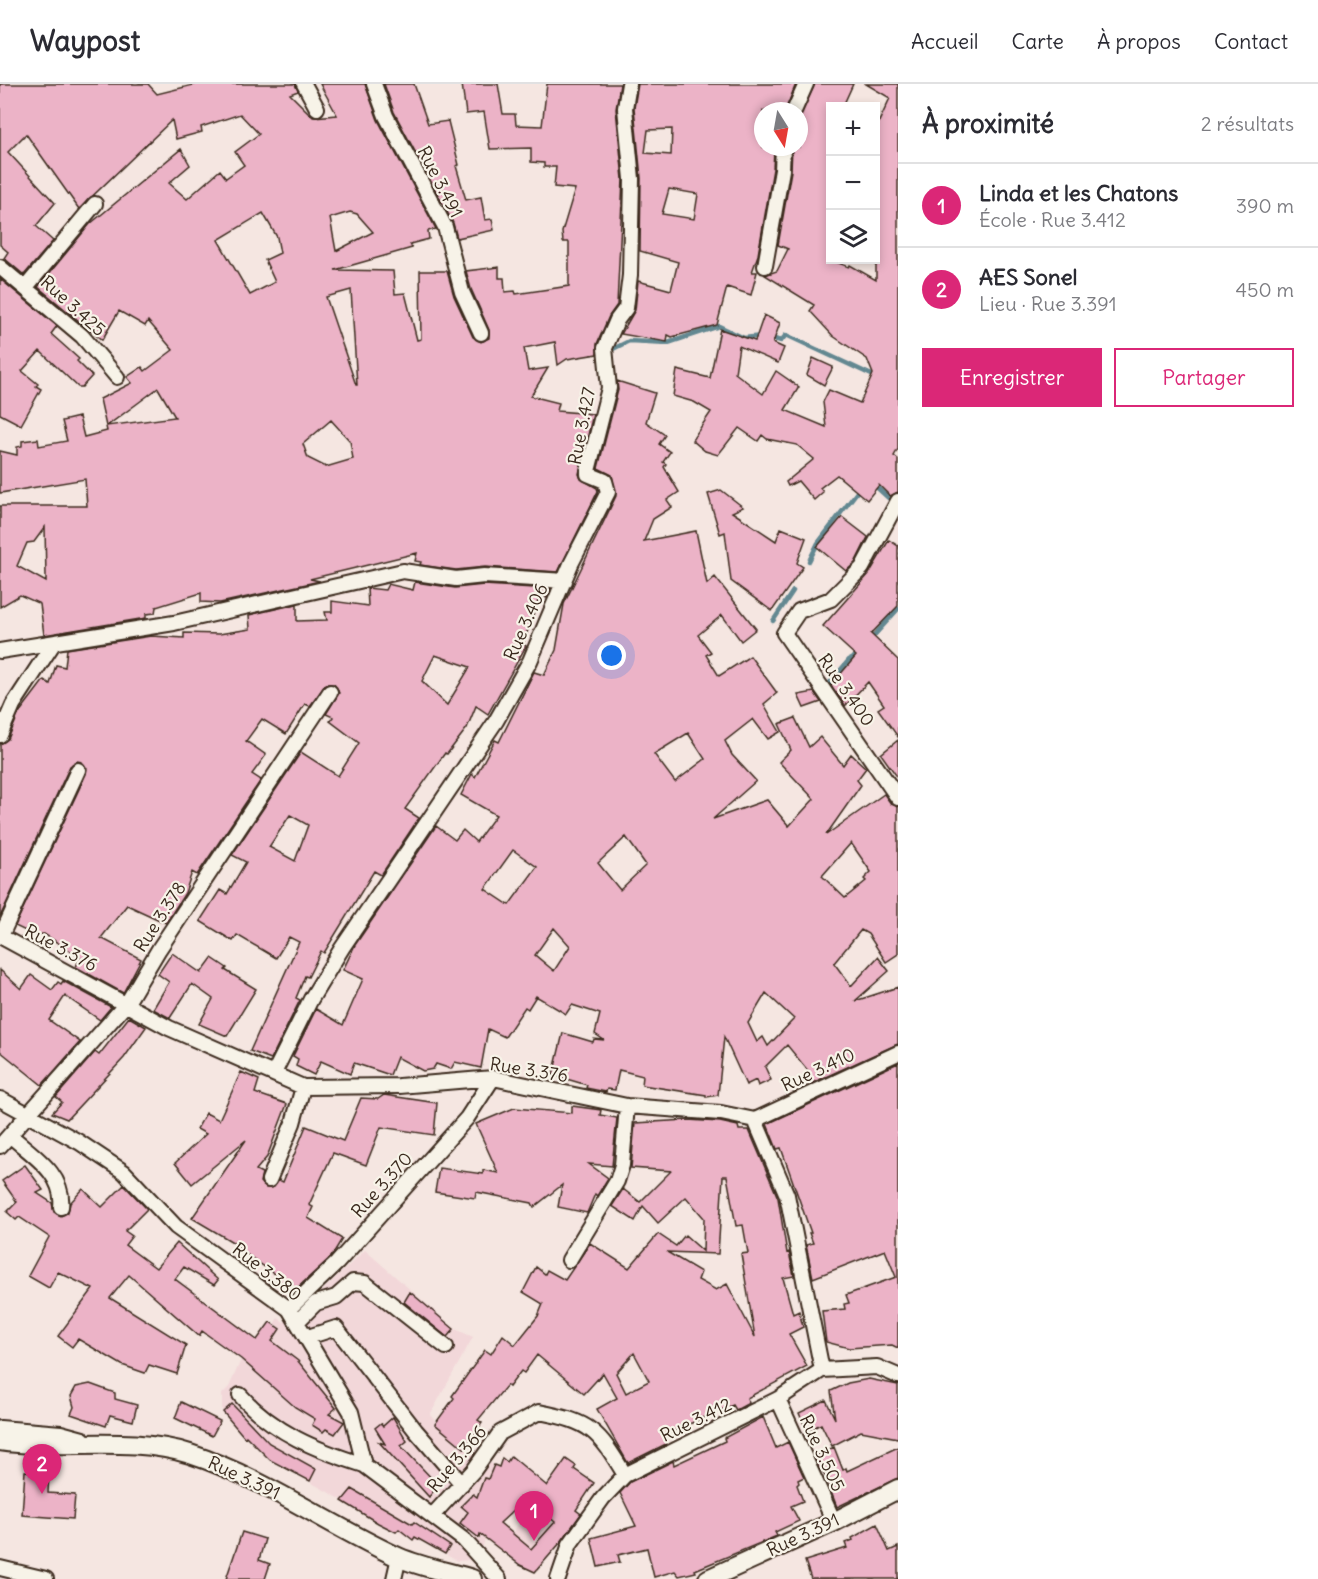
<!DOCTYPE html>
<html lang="fr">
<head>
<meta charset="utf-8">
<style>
  body { margin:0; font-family:Delius,sans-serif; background:#f7f7f7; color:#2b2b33 }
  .controls { position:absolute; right:18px; top:18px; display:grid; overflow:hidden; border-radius:0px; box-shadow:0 3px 9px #0003 }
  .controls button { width:54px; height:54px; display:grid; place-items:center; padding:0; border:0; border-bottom:2px solid #e1e1e2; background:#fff; color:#2b2b33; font:30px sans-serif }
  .compass { position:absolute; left:754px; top:18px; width:54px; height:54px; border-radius:50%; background:#fff; box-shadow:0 3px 9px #0003; rotate:169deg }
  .you { position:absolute; left:612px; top:572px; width:21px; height:21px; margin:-15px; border:4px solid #fff; border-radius:50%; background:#1a73e8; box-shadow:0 0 0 9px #1a73e833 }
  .badge { display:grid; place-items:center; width:39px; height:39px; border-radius:50%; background:#db2777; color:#fff; font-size:20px; font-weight:700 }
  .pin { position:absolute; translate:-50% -50px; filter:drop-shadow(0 2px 3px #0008) }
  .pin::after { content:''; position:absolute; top:32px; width:21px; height:18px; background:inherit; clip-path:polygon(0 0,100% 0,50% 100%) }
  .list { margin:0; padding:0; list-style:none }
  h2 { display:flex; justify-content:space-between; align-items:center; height:78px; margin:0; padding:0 24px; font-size:26px }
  h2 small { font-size:20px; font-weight:400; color:#7c7c81 }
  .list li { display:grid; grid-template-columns:39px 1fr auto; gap:18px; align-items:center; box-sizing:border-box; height:84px; padding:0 24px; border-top:2px solid #e1e1e2 }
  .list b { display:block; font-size:22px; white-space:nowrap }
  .list p { margin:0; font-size:20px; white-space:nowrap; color:#7c7c81 }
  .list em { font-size:20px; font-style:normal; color:#7c7c81 }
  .actions { display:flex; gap:12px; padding:18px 24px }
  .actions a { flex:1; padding:14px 0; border:2px solid #db2777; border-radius:0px; text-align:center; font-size:21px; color:#db2777 }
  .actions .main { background:#db2777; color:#fff }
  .icon { flex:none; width:33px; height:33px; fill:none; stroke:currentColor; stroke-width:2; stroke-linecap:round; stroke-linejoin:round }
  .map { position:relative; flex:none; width:898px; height:1495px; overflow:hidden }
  header { display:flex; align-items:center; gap:36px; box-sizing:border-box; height:84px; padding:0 30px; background:#fff; border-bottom:2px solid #e1e1e2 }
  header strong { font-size:28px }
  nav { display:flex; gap:33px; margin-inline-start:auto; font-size:21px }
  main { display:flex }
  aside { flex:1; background:#fff }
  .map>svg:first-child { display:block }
  .built { fill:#f2d7d9 }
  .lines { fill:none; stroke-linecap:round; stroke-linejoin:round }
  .stream { stroke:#638891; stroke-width:4.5 }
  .building { fill:#ecb3c7; stroke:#3b2a1e; stroke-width:1.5; fill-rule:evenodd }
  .street-casing { stroke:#3b2a1e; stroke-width:18 }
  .secondary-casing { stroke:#3b2a1e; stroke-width:22 }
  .street { stroke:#f7f3e8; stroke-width:14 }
  .secondary { stroke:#f7f3e8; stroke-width:18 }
  .labels { text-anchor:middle; stroke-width:4.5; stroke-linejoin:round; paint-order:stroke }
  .street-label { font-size:18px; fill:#3b2a1e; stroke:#f7f3e8 }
</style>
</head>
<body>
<header>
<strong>Waypost</strong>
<nav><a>Accueil</a><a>Carte</a><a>À propos</a><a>Contact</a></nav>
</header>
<main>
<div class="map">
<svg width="898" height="1495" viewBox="0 0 898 1495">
  <rect width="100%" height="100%" fill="#f5e6e1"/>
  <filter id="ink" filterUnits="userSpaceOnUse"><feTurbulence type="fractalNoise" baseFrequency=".0167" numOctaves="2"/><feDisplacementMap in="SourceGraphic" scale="12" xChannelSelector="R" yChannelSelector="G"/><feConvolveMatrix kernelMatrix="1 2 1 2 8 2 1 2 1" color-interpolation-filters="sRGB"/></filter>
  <g filter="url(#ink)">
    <path class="built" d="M365,1166L455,1245L473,1253L430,1331L443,1346L494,1381L488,1395L484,1394L477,1413L472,1410L462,1422L468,1428L461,1439L478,1454L480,1450L485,1454L483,1462L471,1476L457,1477L424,1458L413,1456L303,1394L300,1387L267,1373L222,1329V1310L229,1303L241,1276L270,1238L274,1240L278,1234L284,1238L299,1229Z
      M534,1420L568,1450L535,1488L520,1481L500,1465Z"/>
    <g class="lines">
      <path class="stream" d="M771,254L781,257L786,251L878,294
        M609,267L629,257L668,259L719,242L744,254L762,252
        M873,400L895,420
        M809,477L818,459L860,404
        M773,537L793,507
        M870,556L898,525
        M828,601L849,576L860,570"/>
    </g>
    <path class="building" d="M0,0H148L157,10L197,0H295L298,7L290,10L313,33L337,31L320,0H365L378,36L436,145L428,147L429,155L410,160L412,164L335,186L393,187L395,210L405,209L417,256L421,255L420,187H447L454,212L473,253L481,258L489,254V246L471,205L466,187L499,183V194H504L505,208L515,207L516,210L569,202V158H563L562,148L575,105L554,103L556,83H544V79L531,78V64L490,65L484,28L466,30L462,0H498L503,30H515L516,41L542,42L547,0H620L616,25L623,95L617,221L609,232L597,260V270L567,275L558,281L555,258L524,264L528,287L548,284L531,312L559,319L557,327L593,330L579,390L581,395L597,404L598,407L558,488L485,483L456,486L420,481L421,478L415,477L417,469L310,495L320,497L220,519L201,518V509L156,523L155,529L146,530V534L44,551L40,520L20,511L0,523V422H87L85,395L0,409V367L17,371V363L22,362V357L38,355L39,362L67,357L62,337L79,333L84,353L107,347L100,315L132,299L127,293L142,283L145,287L173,266L148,237L145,242L119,227L102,256L38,203L90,140L181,65L190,81L169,99L187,115L220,86L226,94L244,81L235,68L259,50L240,30L201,43L202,48L176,55L172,36L79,125L26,50L8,68L55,119L36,142L53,157L24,191L4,174L8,168L0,161ZM350,128L357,130L373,148L336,167L330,134ZM263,129L277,153L280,169L265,176L275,198L250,211L218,156ZM351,206L357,301H356L326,213ZM158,304L175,333L107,342L138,319ZM331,336L350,357L353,375L326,383L308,374L303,360ZM45,443L46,493V498L17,482L27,459L34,458Z
      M384,0H414L428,40L448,37L459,81L456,82L466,116L481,113L485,136L492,135L494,146L457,154L453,139L394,28Z
      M638,0H796L785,27H763V63L774,65L773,85L758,171L752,188H757L751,211L727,203L717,241L672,253L668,251L667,258L621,250L635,226L638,197L671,206L678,178L640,167L641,94L634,24ZM672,45L671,71L645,69L648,46ZM669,105L698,110L694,135L662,130Z
      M815,0H853L843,22H831V176L849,183L850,181L876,196V44L890,14L866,0H898V365L894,372L898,375V408L890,412L879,401L867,416L837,391L820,404L823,408L814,416L798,397L788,402L786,398L814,375L797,361L767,355L762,351L758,357L739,344L718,371L705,367L692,356L711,328L694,318L673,312L677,286L710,294L720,245L755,257L764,231L780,239L773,259L784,264L778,279L739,262L735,289L763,310L776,287L799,303L785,326L826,343L823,318L829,306L860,319L873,290L867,275L833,252L810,227L814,221L765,191L777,187L788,165L778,161L791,87L792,63H799V34Z
      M0,195L57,242L51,250L79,275L77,277L92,292L82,303H78L40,267L22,287L38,300L36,302L41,305L21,341L0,330Z
      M813,274L833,283L824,301L807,291Z
      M617,297L655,309L646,338L665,351L659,360L670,368L663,378L666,380L664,383L679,408L667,416L672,423L653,435L644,457L696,447L707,500L715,493L756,545L741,557L722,531L698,551L711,568L706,571L719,592L750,572L777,609L764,620L780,648L768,655L753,635L725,657L732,671L756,697L713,735L767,716L789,742L814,715L779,678L791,666L779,640L795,634L809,663L820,653L843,681L851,670L866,684L857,696L861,701L826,751L884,710L891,720L898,723V870L886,878L868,850L861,846L834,879L851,902L878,873L889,887L855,917L898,903V960L808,1001L802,995L810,989L787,961L765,983L771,996L758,1002L756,996L746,1001L724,953L718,1011L706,1013V1011L642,1001L643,992L619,986L615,1006L607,1005L606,1008L586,1004L587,1001L553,991L563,949L593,958L594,955L604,956L595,950L600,930L572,921L566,930L536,912L528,925L525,923L505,953L488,945L481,984L455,978L451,985L436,980L433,985L423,987L397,973L390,991L354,979L350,990L321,977L314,991L296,982L298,975L293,972L316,925L343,941L363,895L343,886L355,861L436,742L455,756L463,746L476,758L496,731L461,711L472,690L475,693L495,656L499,658L534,588L544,591L556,566L564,520L616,412L612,391L598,384L618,306ZM688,649L705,675L675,698L654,670ZM626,753L646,781L620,806L598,779ZM851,759L871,788L864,795L866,797L845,814L822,792ZM513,766L537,783L509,821L485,805ZM554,844L570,862L554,887L535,871ZM766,909L794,935L768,962L763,953L757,958L748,939Z
      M721,406L743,423L732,428L776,457L781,444L806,454L797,479L803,483L772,527L731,497L725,448L720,450L708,410Z
      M842,433L868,453L855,479L846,487L817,463Z
      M889,456L898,462V522L871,550L898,576V653L878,625L884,621L868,598L845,622L831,601L856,572L823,542L869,490Z
      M415,498L455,504L484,501L551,505L547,514L540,511L523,560L526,562L488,630L476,622L467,644L447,670L445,669L405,725L419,734L381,791L374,787L324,869L321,867L308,893L305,892L296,914L300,916L271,975L250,967L299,858L289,853L276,874L237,851L233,857L200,837L220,806L227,810L246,778L232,771L301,668L338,692L359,659L330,637L333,633L326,630L339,609L334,600H326L310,622L305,620L286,650L262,635L246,657L266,671L252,690L261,696L197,791L192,788L185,809L166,839L127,821L101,854L141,875L123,909L76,883L80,873L44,850L34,851L15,842L86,690L87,685L82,678L77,677L70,682L0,833V660L8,655L19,629L44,596L50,600L56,581L65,583L67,565L151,552L184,554V549L219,550L250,545L249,531L297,520V537L327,536L325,528H332V517L368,522L367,504L385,506L388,500L413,506ZM435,571L470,583L447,621L422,597ZM290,731L308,741L295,777L269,763Z
      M814,608L821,618L804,624L798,611Z
      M898,656V694L881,670Z
      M172,869L201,889L212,874L227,884L225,886L256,905L227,952L199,940L213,915L192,900L170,934L153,925L169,898L158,890Z
      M0,886L21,905L31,891L52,906L58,898L61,900L63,897L111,923L100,936L65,912L49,936L80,958L42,1001L0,967Z
      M129,933L146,943L124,974L67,1035L52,1029L62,1018L56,1013L95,968L99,971Z
      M898,979V1264L892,1261L849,1264L826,1258L822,1227L845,1225L844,1220L849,1219L846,1211L896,1193L885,1166L813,1194L806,1161L813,1159L809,1149H811L781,1064L777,1065L767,1040Z
      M241,988L259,996L255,1009L287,1020L267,1073L256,1086L262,1089L260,1098L266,1104L274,1103L279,1096L283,1098L306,1042L343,1057L361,1014L378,1015L384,1011L437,1019L434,1051L381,1043L366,1081L333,1069L309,1121L313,1123L308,1134L342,1155L331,1173L295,1206L277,1196L279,1193L239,1165L241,1163L192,1134L246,1056L192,1100L175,1079L206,1050L197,1045L206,1029L219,1036Z
      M572,1022L601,1026L600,1031L617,1034L612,1082L589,1080L608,1094L597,1112L595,1110L587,1129L558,1123L562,1101L534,1123L532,1119L476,1108L475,1114L435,1108L439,1084L483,1090V1086L498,1089L476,1040L514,1024L572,1029Z
      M688,1036L720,1038L738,1042L739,1046H749L778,1114L787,1169L789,1168L794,1192L783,1194L793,1230L799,1227L803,1243L789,1250L807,1282L747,1314L749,1319L736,1326L733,1321L664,1351L666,1360L628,1379L597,1325L617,1314L603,1289L584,1310L537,1271L524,1289L521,1287L509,1303L507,1301L478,1336L482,1339L465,1365L435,1340L454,1314L452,1312L485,1266L491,1270L503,1251L515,1261L538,1232L543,1220L523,1208L536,1183L545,1190L547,1186L565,1196L590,1159L629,1184L658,1150L676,1162L685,1151L703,1167L704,1134L686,1113L658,1139L643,1122L635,1137L612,1122L623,1105L640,1118L671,1087L631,1084L635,1039ZM723,1092H727L736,1142L743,1141L748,1169L741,1170L755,1253L727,1200L716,1206L698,1196L701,1188L667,1168L718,1170ZM634,1269L649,1297L626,1309L616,1289Z
      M25,1081L43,1106L37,1109L52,1119L54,1128L61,1132L68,1128L70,1119L83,1105L102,1123L124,1101L147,1125L125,1147L132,1152L125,1161L156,1184L177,1159L218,1196L214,1201L184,1183L175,1195L257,1256L270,1238L280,1245L272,1257L298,1277L336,1324L329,1330L344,1338L335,1350L326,1345L323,1348L312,1341L315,1335L295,1323L241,1275L202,1247L199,1252L129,1191L110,1214L186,1261L177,1290L149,1281L145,1289L122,1281L78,1255L72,1263L58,1252L93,1205L58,1188L49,1204L28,1192L49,1153L19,1133L16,1136L7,1128L17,1118L2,1097Z
      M410,1208L454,1245L447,1253L404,1218Z
      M869,1295L898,1301V1354L861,1347L832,1362L821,1340L807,1347L799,1329L826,1316L835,1335L831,1307L848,1299Z
      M90,1300L115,1309V1315L137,1321L133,1337L110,1331L106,1342L71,1330L74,1323L71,1312L76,1303Z
      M181,1318L220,1337L212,1352L175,1334Z
      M232,1320L269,1359L316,1385L310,1397L270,1376L246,1352L245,1354L223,1328Z
      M393,1333L407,1357L401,1362L438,1401L429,1413L379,1358L385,1360L375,1344L381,1339L383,1342Z
      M763,1333L776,1364L788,1358L804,1393L798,1396L799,1399L797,1401L803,1417L791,1422L799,1437L775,1448L777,1452L695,1486L696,1488L679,1492L675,1487L654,1493L647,1464L618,1471L620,1478L598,1483L591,1454L636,1442L620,1409L630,1398L673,1377L674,1381L725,1357L724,1354Z
      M834,1363L843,1386L846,1384L847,1387L898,1363V1394L837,1423L822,1385L820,1386L814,1373Z
      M511,1372L547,1402L566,1375L576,1382L574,1385L594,1399L576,1426L581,1430L561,1458L535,1488L520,1481L480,1450L479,1454L460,1439L468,1428L461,1422L473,1410L477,1413L484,1394L488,1395L494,1381L499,1383L502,1374L507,1378ZM527,1414L555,1438L531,1465L500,1439Z
      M25,1387L49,1388L48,1409L75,1411L73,1435L22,1431Z
      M352,1405L412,1440L414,1438L450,1462L445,1470L415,1453L413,1456L399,1445L396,1448L378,1439L342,1417Z
      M877,1440L889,1467L898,1463V1495H811L805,1477L847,1464L845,1459L853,1456L852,1454Z
      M242,1448L265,1455L259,1476L270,1480L265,1495H226Z"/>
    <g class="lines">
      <defs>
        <path id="street" d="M304,0L317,24
          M374,0L386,32L445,143L462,208L481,249
          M794,27L806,0
          M765,182L782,86L783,63
          M0,183L82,252L117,293
          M26,203L95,120
          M898,417L862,484L831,515L799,527L784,549L898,714
          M0,567L174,539L403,487L456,495L484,492L565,497
          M0,651L13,621L53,560
          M0,852L169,944L303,1003L399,1002L493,994L627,1022L721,1029L755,1036
          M1,852L78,686
          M274,989L311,915L342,864L496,637L530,577L571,480L608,408L605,397L588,390V387L609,304L605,264L617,236L626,224L630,191L632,95L625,24L629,0
          M0,1015L79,1058L124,1088L176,1143L289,1225L351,1328L364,1381L464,1456L499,1495
          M755,1036L787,1111L822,1286
          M755,1036L898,969
          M11,1052C32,1071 65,1090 61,1123
          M0,1062L127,919L159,865L330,608
          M269,1096L293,1039L303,1003
          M569,1176L617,1097L622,1081L627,1022
          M289,1225L337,1179L467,1034L493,994
          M298,1237L316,1219L336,1213L353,1198L365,1199L446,1263
          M308,1253L336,1244L416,1347L462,1400
          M240,1311C274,1349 316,1366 364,1381
          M778,1315L834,1438
          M0,1344L61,1349L83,1355
          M432,1432L474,1386L500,1349L539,1328C591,1338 598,1346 625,1391
          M0,1484L46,1495
          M394,1495L399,1473
          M558,1495L570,1460L603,1414L625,1391L778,1315L822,1286L877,1283L898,1292"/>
        <path id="secondary" d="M0,1357C62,1366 130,1351 190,1370C264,1394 328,1441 398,1473C421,1483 448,1488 472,1495
          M708,1495L834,1438L898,1405"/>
      </defs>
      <use href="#street" class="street-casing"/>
      <use href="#secondary" class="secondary-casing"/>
      <use href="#street" class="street"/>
      <use href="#secondary" class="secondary"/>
    </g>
  </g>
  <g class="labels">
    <g class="street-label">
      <text transform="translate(440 98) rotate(63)" y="6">Rue 3.491</text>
      <text transform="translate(73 222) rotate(42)" y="6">Rue 3.425</text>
      <text transform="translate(582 342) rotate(-79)" y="6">Rue 3.427</text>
      <text transform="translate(526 538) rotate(-66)" y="6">Rue 3.406</text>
      <text transform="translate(846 606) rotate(55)" y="6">Rue 3.400</text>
      <text transform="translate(160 833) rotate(-57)" y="6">Rue 3.378</text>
      <text transform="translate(61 864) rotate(28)" y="6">Rue 3.376</text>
      <text transform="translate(529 986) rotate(9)" y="6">Rue 3.376</text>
      <text transform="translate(818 986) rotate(-25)" y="6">Rue 3.410</text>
      <text transform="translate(382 1101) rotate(-48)" y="6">Rue 3.370</text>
      <text transform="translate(267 1188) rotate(38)" y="6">Rue 3.380</text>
      <text transform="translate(696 1336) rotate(-26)" y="6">Rue 3.412</text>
      <text transform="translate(822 1369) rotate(65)" y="6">Rue 3.505</text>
      <text transform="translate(457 1375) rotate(-50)" y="6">Rue 3.366</text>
      <text transform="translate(244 1394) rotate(25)" y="6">Rue 3.391</text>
      <text transform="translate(803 1451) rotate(-25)" y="6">Rue 3.391</text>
    </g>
  </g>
</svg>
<div class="controls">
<button>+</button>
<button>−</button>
<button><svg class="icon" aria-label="layers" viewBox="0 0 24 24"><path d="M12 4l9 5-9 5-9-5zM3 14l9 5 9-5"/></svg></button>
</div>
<svg class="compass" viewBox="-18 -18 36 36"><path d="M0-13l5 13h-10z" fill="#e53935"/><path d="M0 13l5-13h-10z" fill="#7c7c81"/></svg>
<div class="you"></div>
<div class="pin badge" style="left:534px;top:1457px">1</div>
<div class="pin badge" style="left:42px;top:1410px">2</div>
</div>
<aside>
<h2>À proximité<small>2 résultats</small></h2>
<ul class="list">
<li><span class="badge">1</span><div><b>Linda et les Chatons</b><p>École · Rue 3.412</p></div><em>390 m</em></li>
<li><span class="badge">2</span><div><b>AES Sonel</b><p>Lieu · Rue 3.391</p></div><em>450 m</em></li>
</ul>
<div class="actions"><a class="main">Enregistrer</a><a>Partager</a></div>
</aside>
</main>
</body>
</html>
